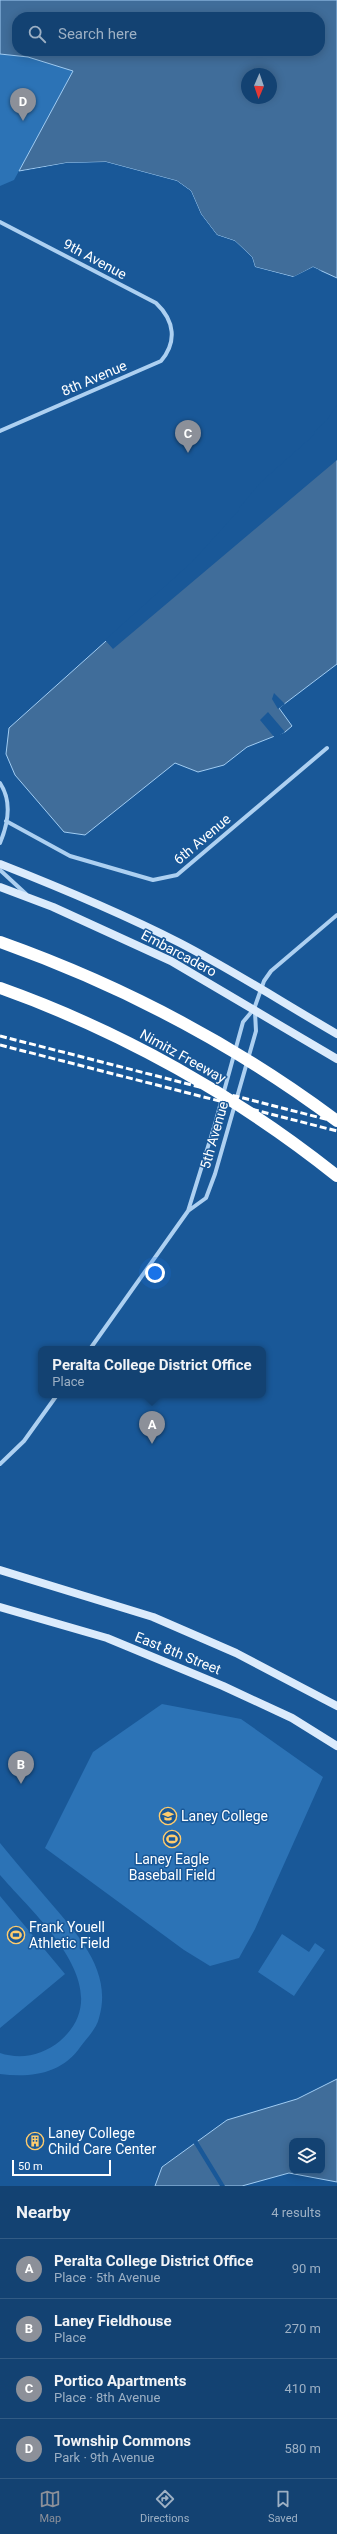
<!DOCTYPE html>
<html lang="en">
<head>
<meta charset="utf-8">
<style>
  body { margin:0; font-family:Roboto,sans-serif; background:#1c4977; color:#f1f3f6 }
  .controls { position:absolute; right:12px; bottom:12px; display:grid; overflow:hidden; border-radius:8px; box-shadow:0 2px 10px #0003 }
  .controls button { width:36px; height:36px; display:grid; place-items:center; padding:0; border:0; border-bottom:1px solid #325b84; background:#134272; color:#f1f3f6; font:20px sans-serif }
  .compass { position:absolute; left:241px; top:68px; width:36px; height:36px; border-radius:50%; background:#134272; box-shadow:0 2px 10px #0003; rotate:182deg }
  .scale { position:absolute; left:12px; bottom:10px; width:99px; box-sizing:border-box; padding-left:4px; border:2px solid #fff; border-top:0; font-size:11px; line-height:14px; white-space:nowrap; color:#fff; -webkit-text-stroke:3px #195898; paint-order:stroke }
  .you { position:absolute; left:155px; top:1273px; width:14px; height:14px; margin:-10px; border:3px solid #fff; border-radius:50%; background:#1a73e8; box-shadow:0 0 0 6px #1a73e833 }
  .badge { display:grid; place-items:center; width:26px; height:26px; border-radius:50%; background:#8c9099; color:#fff; font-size:13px; font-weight:700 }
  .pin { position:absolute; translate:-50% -33px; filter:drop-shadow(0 1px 2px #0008) }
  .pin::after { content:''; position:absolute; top:21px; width:14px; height:12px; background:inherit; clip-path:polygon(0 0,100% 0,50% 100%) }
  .popup { position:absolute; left:38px; top:1346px; width:228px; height:52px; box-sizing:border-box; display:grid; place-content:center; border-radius:8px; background:#134272; filter:drop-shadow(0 1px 3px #0005); font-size:13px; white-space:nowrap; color:#9db0c4 }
  .popup b { font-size:15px; color:#f1f3f6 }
  .popup::after { content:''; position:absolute; left:50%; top:100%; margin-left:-8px; border:8px solid transparent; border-top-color:#134272 }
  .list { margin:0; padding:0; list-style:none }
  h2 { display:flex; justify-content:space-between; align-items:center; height:52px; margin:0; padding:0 16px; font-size:17px }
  h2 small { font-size:13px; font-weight:400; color:#9db0c4 }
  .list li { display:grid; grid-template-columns:26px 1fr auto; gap:12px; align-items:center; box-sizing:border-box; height:60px; padding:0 16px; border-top:1px solid #325b84 }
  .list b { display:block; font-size:15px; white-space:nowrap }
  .list p { margin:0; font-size:13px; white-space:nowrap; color:#9db0c4 }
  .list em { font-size:13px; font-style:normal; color:#9db0c4 }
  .icon { flex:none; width:22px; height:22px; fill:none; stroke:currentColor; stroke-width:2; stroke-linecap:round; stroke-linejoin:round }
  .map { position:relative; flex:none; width:337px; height:2186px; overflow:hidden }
  .search { position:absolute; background:#134272; box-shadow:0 2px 10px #0003; left:12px; right:12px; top:12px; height:44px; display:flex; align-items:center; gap:10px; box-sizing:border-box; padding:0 14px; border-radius:16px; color:#9db0c4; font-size:15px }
  .sheet { height:292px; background:#134272 }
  nav { display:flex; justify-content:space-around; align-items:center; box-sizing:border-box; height:56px; border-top:1px solid #325b84; background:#134272; font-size:11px; color:#9db0c4 }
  nav a { display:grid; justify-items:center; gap:2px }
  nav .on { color:#8c9099 }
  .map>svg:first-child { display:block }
  .green { fill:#2c73b6 }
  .water { fill:#406d9a; stroke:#a0ccf3; fill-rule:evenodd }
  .pier { fill:#195898 }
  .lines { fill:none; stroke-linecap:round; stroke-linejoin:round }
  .street { stroke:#add0f1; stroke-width:4 }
  .secondary { stroke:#dbebfc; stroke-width:8 }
  .rail { stroke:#fff; stroke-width:3; stroke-dasharray:7 3; stroke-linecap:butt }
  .highway-bridge { stroke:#fff; stroke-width:12 }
  .labels { text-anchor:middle; stroke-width:3; stroke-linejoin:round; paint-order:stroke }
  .street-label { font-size:14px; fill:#fff; stroke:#195898 }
  .poi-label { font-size:14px; fill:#fff; stroke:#195898; text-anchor:start }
</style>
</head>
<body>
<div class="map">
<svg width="337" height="2186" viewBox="0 0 337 2186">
  <rect width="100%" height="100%" fill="#195898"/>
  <path class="green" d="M0,54L28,57L74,71L14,180L0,186Z
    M162,1704L241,1719L323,1777L255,1929L239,1958L210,1966L184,1950L45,1848L93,1752Z
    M0,1843C16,1863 33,1882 49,1901C77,1934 113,1971 99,2018C97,2028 87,2038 81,2046C62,2074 31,2078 0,2074V2053C21,2060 43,2055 60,2041C121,1988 34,1915 0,1875Z
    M0,1896L65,1974L0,2028Z
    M282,1934L309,1952L315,1943L325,1950L294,1996L258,1972Z"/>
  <path class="water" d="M0,0H337V278L313,267L294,277L255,267L252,257L235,241L217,235L201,214L191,191L177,181L106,162L66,163L19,171L73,71L28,57L0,54ZM17,17H320V51H17ZM247,74H271V98H247Z
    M337,407V664L279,708L292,726L285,732L247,747L224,765L198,772L175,763L85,835L64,832L15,775L6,754L9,728L193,563L329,422Z
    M337,2079V2182L289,2173L242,2186H155L162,2167L227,2120L297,2099ZM292,2141H322V2171H292Z"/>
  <path class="pier" d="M106,162L177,181L191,191L201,214L217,235L235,241L252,257L255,267L293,277L313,267L322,271L313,269L293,279L254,269L251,258L234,242L215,236L199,215L189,192L176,183L106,164L66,165L18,172L66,163Z
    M337,405V460L113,649L105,640L192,562L239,510V508L261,482L315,434L314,432L327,420Z
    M274,693L285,704L278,709L272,699Z
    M268,712L285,732L275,738L260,720Z
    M197,2140L225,2186H220L193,2142Z"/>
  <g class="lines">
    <path class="street" d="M0,222L156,303C175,321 177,342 161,361L0,431
      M0,783C12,801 8,824 0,843
      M6,821L70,856L153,880L177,875L327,748
      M0,870L26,894
      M188,1211L215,1124L243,1022L254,1009L264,981L271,971L337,915
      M90,1349L188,1211L206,1198L215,1174L256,1031L255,1012
      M0,1464L24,1441L57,1395"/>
    <path class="secondary" d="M0,864C61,888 121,913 180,943C234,971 285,1004 337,1034
      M0,887L53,907L171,961L337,1059
      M0,1570L153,1617L236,1653L337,1706
      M0,1607L107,1638L223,1686L292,1718L337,1746"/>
    <path class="rail" d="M0,1036L337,1122
      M0,1045L337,1131"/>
    <path class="highway-bridge" d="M0,942C121,985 234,1044 337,1121
      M0,988C121,1031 237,1096 337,1176"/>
  </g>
  <defs>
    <symbol id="university-ring" viewBox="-11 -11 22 22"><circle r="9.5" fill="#195898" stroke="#ffcc6d" stroke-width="1.5"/><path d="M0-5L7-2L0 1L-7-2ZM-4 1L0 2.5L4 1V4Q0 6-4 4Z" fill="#ffcc6d"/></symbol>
    <symbol id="stadium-ring" viewBox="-11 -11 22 22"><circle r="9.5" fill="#195898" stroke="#ffcc6d" stroke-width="1.5"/><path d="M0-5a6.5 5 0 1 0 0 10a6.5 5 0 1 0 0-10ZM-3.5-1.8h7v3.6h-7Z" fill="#ffcc6d"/></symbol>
    <symbol id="building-ring" viewBox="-11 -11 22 22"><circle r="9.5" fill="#195898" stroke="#ffcc6d" stroke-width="1.5"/><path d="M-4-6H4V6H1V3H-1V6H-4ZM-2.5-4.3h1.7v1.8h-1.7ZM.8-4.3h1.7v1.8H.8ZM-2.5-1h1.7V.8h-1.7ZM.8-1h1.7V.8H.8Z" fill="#ffcc6d"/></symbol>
  </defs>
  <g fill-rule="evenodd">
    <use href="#university-ring" x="158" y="1806" width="20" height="20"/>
    <use href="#stadium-ring" x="162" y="1829" width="20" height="20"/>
    <use href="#stadium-ring" x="6" y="1925" width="20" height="20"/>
    <use href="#building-ring" x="25" y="2131" width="20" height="20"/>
  </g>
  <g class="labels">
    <g class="street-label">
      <text transform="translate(95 259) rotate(28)" y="5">9th Avenue</text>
      <text transform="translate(94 378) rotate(-23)" y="5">8th Avenue</text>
      <text transform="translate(202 839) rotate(-40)" y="5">6th Avenue</text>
      <text transform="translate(179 953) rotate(28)" y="5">Embarcadero</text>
      <text transform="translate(183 1056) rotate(29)" y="5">Nimitz Freeway</text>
      <text transform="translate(214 1135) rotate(-74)" y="5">5th Avenue</text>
      <text transform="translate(178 1653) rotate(22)" y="5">East 8th Street</text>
    </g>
    <g class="poi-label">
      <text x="181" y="1821">Laney College</text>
      <text x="172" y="1864" text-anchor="middle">Laney Eagle<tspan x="172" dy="16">Baseball Field</tspan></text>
      <text x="29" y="1932">Frank Youell<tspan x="29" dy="16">Athletic Field</tspan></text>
      <text x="48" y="2138">Laney College<tspan x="48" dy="16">Child Care Center</tspan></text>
    </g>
  </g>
</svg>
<div class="controls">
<button><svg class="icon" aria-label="layers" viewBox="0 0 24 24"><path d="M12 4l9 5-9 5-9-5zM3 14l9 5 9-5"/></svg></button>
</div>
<svg class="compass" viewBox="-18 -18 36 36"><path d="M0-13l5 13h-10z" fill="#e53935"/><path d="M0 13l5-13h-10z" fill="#9db0c4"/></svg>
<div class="scale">50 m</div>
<div class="you"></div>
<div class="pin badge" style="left:152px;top:1444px">A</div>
<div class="popup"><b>Peralta College District Office</b>Place</div>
<div class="pin badge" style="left:21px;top:1784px">B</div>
<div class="pin badge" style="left:188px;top:453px">C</div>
<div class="pin badge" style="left:23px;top:121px">D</div>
<div class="search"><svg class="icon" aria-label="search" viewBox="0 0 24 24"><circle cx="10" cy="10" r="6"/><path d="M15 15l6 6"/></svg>Search here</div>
</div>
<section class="sheet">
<h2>Nearby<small>4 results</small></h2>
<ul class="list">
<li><span class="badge">A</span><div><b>Peralta College District Office</b><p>Place · 5th Avenue</p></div><em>90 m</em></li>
<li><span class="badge">B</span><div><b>Laney Fieldhouse</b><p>Place</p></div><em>270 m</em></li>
<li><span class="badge">C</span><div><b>Portico Apartments</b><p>Place · 8th Avenue</p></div><em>410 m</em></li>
<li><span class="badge">D</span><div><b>Township Commons</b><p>Park · 9th Avenue</p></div><em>580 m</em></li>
</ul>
</section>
<nav>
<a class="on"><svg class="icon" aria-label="map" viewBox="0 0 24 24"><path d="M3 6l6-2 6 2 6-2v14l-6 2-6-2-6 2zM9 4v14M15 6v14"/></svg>Map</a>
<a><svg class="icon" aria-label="directions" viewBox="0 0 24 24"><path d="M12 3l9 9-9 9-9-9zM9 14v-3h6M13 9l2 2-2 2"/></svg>Directions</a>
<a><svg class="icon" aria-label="saved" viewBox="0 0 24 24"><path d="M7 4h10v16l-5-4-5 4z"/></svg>Saved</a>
</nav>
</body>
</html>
